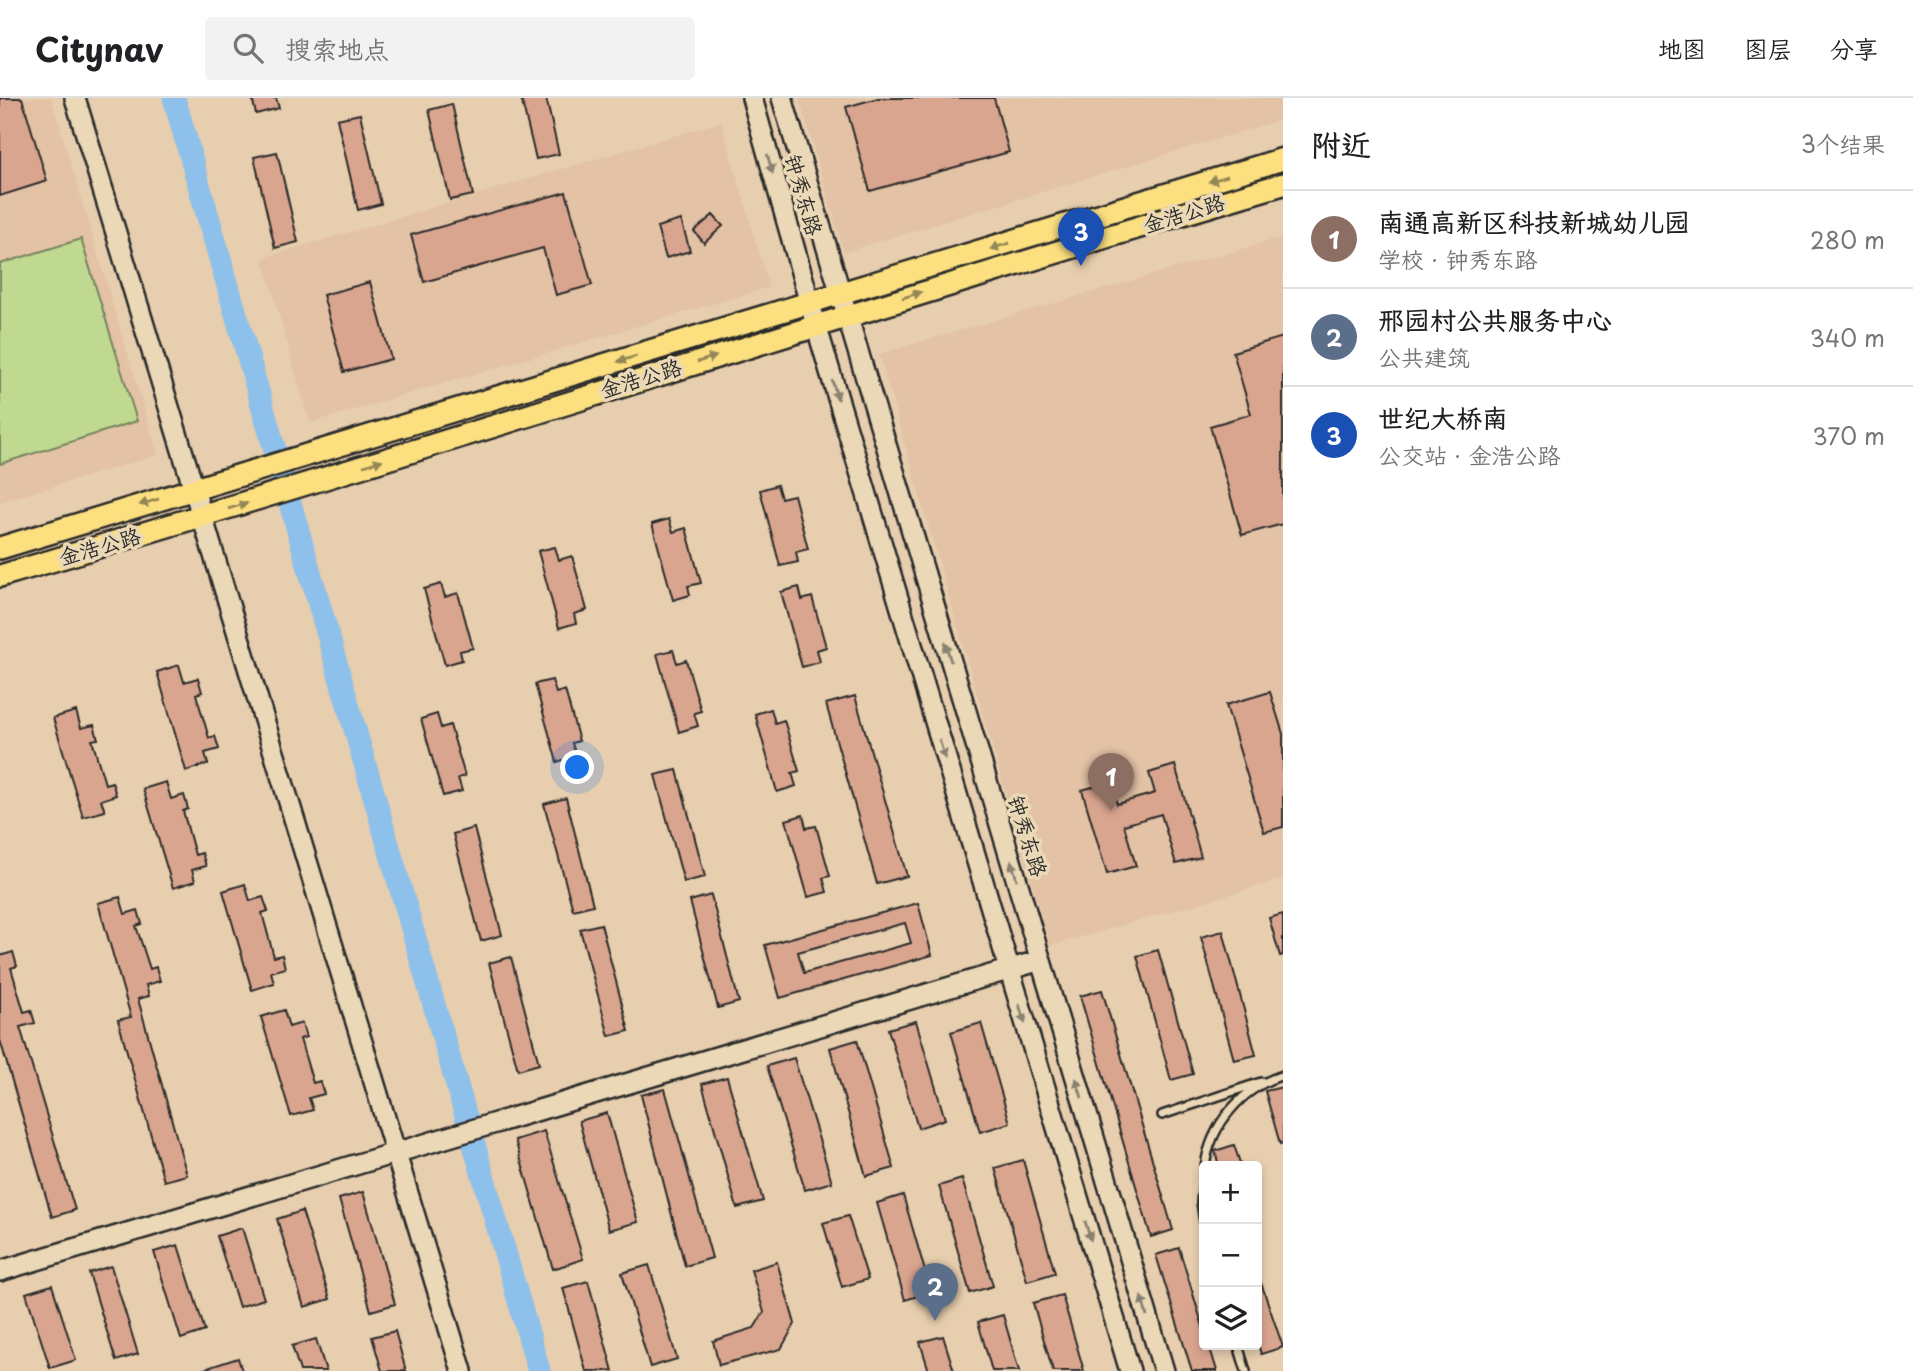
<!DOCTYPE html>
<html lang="zh">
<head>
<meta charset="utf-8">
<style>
  body { margin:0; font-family:"Playpen Sans","LXGW WenKai TC",sans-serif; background:#f2f2f2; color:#202124 }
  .controls { position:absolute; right:21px; bottom:21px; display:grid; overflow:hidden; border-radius:7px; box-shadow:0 4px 10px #0003 }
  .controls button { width:63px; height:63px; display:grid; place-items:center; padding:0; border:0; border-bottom:2px solid #e0e0e0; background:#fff; color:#202124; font:35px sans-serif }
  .you { position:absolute; left:578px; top:670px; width:24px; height:24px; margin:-18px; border:5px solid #fff; border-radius:50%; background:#1a73e8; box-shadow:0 0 0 10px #1a73e833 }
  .badge { display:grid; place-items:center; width:46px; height:46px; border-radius:50%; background:#d1495b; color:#fff; font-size:23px; font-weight:700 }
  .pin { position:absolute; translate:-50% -58px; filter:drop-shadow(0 2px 4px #0008) }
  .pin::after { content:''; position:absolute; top:37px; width:24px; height:21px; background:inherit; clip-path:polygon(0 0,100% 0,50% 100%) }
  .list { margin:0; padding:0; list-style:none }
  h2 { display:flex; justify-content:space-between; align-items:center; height:91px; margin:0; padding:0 28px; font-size:30px }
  h2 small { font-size:23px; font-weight:400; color:#757577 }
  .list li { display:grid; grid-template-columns:46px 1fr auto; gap:21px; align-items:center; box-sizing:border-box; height:98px; padding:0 28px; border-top:2px solid #e0e0e0 }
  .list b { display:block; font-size:26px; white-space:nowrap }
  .list p { margin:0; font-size:23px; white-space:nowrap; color:#757577 }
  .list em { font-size:23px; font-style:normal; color:#757577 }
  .icon { flex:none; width:38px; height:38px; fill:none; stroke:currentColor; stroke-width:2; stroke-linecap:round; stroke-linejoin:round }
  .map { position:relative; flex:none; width:1283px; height:1273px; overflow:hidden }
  header { display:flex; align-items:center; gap:42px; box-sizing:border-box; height:98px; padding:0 35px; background:#fff; border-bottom:2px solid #e0e0e0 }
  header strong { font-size:33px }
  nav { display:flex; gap:38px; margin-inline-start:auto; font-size:24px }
  .search { width:490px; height:63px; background:#f2f2f2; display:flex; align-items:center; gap:18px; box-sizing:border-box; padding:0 24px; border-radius:7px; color:#757577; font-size:26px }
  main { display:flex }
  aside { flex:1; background:#fff }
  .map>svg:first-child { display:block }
  .built { fill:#e3c2a5 }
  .green { fill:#bfd990; stroke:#75825e; stroke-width:2 }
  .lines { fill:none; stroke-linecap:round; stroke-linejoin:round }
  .river { stroke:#8dc0ea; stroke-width:23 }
  .building { fill:#daa58f; stroke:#2b2b2b; stroke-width:2; fill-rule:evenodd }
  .lane-casing { stroke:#2b2b2b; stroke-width:12 }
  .secondary-casing { stroke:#2b2b2b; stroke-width:24 }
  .primary-casing { stroke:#2b2b2b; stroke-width:26 }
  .lane { stroke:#ead8b6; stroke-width:7 }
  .secondary { stroke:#ead8b6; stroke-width:19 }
  .primary { stroke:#fce080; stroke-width:21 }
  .oneway { fill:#8a8270 }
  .oneway2 { fill:#948656 }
  .labels { text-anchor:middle; stroke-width:7; stroke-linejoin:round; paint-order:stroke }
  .street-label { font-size:21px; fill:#2b2b2b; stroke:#ead8b6 }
</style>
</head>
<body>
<header>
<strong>Citynav</strong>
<div class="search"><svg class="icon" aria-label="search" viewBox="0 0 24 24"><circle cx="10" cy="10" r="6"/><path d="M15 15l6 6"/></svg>搜索地点</div>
<nav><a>地图</a><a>图层</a><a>分享</a></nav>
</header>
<main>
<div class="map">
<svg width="1283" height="1273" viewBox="0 0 1283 1273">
  <rect width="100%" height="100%" fill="#e7ceae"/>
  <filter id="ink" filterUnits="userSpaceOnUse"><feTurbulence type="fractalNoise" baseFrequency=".0143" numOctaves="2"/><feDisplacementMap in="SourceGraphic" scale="14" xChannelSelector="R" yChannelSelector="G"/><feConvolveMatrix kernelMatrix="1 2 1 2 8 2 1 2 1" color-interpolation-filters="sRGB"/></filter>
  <g filter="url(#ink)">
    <path class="built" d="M0,0H51L158,357L0,404Z
      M799,0H1283V21L844,154Z
      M721,24L769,189L310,325L263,160Z
      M1283,139V781L1050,848L879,256Z"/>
    <path class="green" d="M81,141L137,323L0,366V166Z"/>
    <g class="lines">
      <path class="river" d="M174,0L539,1273"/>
    </g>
    <path class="building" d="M0,0H22L47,83L0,98Z
      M252,0H276L279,10L256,16Z
      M521,0H546L559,56L536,61Z
      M878,0H994L1009,54L870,93L846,9Z
      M452,6L473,97L450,102L429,12Z
      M360,16L381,106L358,112L337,21Z
      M277,54L298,144L275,150L254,59Z
      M566,94L592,187L556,197L543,150L424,184L411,137Z
      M713,117L723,128L704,145L694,133Z
      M681,122L690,153L666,160L657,129Z
      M370,184L391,261L344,274L323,197Z
      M1283,239V426L1242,437L1210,328L1251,316L1233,254Z
      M777,387L781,400L794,397L808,451L796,454L798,464L780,468L760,392Z
      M669,421L673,434L686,430L701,485L688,488L690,497L673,502L652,426Z
      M555,449L559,462L572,458L587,512L574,516L576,525L559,530L538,453Z
      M441,486L445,499L458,495L473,550L460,553L462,562L445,567L424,491Z
      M799,489L802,502L812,499L826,549L817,552L820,564L802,569L781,494Z
      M673,552L677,565L686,562L701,613L694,615L698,628L679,634L657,556Z
      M179,567L184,584L198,580L202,594L196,596L209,640L215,638L219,651L205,655L208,666L186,673L157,574Z
      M552,582L556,595L565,592L579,643L572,645L576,658L557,664L535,586Z
      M1270,594L1283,636V729L1264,734L1226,607Z
      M855,598L907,778L877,786L826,606Z
      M771,611L775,625L784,622L799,673L792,675L796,688L777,694L755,616Z
      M76,613L81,630L94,627L98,641L92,642L105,686L112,684L116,697L101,702L105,713L83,719L53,620Z
      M437,616L441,630L450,627L465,678L458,680L462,693L443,698L421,621Z
      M1175,667L1201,759L1176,766L1161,716L1124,727L1136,768L1107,776L1082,692L1110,684L1117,706L1155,695L1149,675Z
      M677,672L705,779L684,784L655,677Z
      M166,684L171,701L184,697L188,711L183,713L195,757L202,755L206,768L192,772L195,783L173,790L143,691Z
      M566,700L593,807L573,812L544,706Z
      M803,717L806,730L816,728L830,778L823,780L827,794L808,799L786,722Z
      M474,730L502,837L481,843L453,736Z
      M245,786L250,803L263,799L268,813L262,815L274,859L282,857L285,870L271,874L274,885L252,892L223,793Z
      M711,797L739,904L718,910L690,803Z
      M120,799L125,816L138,812L142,826L136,828L150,871L156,869L160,883L146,887L149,898L138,901L187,1077L164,1083L118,922L131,919L98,805Z
      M918,805L932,857L780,900L765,847ZM905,825L911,845L804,875L798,854Z
      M1283,816V857L1280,858L1269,820Z
      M601,826L629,933L609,938L580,831Z
      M1223,833L1256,957L1234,962L1201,839Z
      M1158,852L1193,976L1171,982L1137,858Z
      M13,854L17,868L11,870L24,914L31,912L35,925L20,929L75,1112L52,1119L0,942V858Z
      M511,859L539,966L518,972L489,865Z
      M1102,892L1173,1132L1151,1139L1080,898Z
      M284,912L289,929L302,925L306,939L300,941L313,985L320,983L324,996L309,1000L313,1012L291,1018L261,919Z
      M916,923L945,1021L918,1030L888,931Z
      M981,925L1010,1025L980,1034L951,934Z
      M857,942L894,1070L866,1078L830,950Z
      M794,960L832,1084L805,1092L767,968Z
      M727,979L763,1103L737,1110L702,986Z
      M1283,989V1045L1280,1046L1265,993Z
      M665,991L712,1160L685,1168L641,997Z
      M607,1015L638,1124L609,1132L579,1023Z
      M544,1033L583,1161L553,1171L515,1042Z
      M1234,1047L1241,1068H1219L1215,1053Z
      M1023,1062L1055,1175L1027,1183L995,1070Z
      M962,1081L993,1188L970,1195L939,1088Z
      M363,1094L395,1206L371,1213L339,1101Z
      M903,1097L931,1194L905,1202L877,1105Z
      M302,1113L330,1201L304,1209L277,1121Z
      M848,1118L868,1181L842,1189L823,1125Z
      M242,1130L264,1201L239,1209L217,1138Z
      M178,1147L205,1233L181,1241L154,1154Z
      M1179,1150L1204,1232V1247H1209L1217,1273H1192L1156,1157Z
      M777,1164L795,1226L781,1251L719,1267L713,1243L754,1230L764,1214L751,1172Z
      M649,1167L677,1261L650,1269L622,1175Z
      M111,1168L138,1256L116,1263L89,1175Z
      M1257,1173L1283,1249L1261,1256L1257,1243Z
      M588,1183L613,1273H586L563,1190Z
      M52,1187L76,1262L50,1270L26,1195Z
      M1062,1197L1084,1273H1053L1033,1205Z
      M1003,1217L1019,1273H992L978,1224Z
      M395,1233L406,1273H382L372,1239Z
      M943,1238L954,1273H929L920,1244Z
      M316,1241L326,1273H300L292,1248Z
      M238,1260L242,1273H205L204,1271Z"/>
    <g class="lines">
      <defs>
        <path id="lane" d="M1162,1017L1261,984
          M1205,1068C1211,1026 1242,990 1283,977
          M1204,1075L1201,1104L1204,1124
          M1238,1247L1246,1273"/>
        <path id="secondary" d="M75,0L462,1273
          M752,0L816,227L1130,1273
          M782,0L1164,1273
          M0,1173L1041,862"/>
        <path id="primary" d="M0,450L1283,61
          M0,478C429,352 854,213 1283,86"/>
      </defs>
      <use href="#lane" class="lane-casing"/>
      <use href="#secondary" class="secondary-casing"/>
      <use href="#primary" class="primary-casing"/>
      <use href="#lane" class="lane"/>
      <use href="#secondary" class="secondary"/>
      <use href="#primary" class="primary"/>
    </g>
    <defs><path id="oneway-solid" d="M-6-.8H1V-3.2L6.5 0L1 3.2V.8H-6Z" transform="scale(1.75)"/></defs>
    <g class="oneway">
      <use href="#oneway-solid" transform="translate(770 66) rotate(74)"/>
      <use href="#oneway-solid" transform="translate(835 292) rotate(73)"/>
      <use href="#oneway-solid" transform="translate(948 554) rotate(-107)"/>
      <use href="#oneway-solid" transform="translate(942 651) rotate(73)"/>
      <use href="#oneway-solid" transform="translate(1014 772) rotate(-107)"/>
      <use href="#oneway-solid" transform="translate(1022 916) rotate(73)"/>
      <use href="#oneway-solid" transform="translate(1079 990) rotate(-107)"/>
      <use href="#oneway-solid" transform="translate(1088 1133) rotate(73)"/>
      <use href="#oneway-solid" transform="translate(1144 1208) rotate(-107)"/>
    </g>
    <g class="oneway2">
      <use href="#oneway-solid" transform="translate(1218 81) rotate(163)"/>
      <use href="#oneway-solid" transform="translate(1000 148) rotate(163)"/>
      <use href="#oneway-solid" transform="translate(912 197) rotate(-17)"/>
      <use href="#oneway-solid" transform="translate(627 261) rotate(163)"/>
      <use href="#oneway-solid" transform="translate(707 261) rotate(-17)"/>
      <use href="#oneway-solid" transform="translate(373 365) rotate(-18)"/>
      <use href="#oneway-solid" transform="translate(149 404) rotate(163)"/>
      <use href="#oneway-solid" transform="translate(238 408) rotate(-16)"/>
    </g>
  </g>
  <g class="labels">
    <g class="street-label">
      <text transform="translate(803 97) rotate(74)" y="7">钟秀东路</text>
      <text transform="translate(1184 116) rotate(-17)" y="7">金浩公路</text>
      <text transform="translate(641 281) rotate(-17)" y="7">金浩公路</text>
      <text transform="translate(100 449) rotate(-16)" y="7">金浩公路</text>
      <text transform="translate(1027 738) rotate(73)" y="7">钟秀东路</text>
    </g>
  </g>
</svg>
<div class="controls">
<button>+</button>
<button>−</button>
<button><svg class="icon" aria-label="layers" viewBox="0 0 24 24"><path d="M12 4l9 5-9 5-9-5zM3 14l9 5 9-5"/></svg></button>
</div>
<div class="you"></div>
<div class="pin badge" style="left:1111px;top:713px;background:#8d6e63">1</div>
<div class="pin badge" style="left:935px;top:1223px;background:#5c6f8a">2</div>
<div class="pin badge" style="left:1081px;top:168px;background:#1a4fb4">3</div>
</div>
<aside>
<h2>附近<small>3个结果</small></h2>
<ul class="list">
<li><span class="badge" style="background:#8d6e63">1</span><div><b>南通高新区科技新城幼儿园</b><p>学校 · 钟秀东路</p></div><em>280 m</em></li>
<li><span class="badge" style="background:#5c6f8a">2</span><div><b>邢园村公共服务中心</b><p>公共建筑</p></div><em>340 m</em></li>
<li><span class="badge" style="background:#1a4fb4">3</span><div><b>世纪大桥南</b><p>公交站 · 金浩公路</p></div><em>370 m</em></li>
</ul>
</aside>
</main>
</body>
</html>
